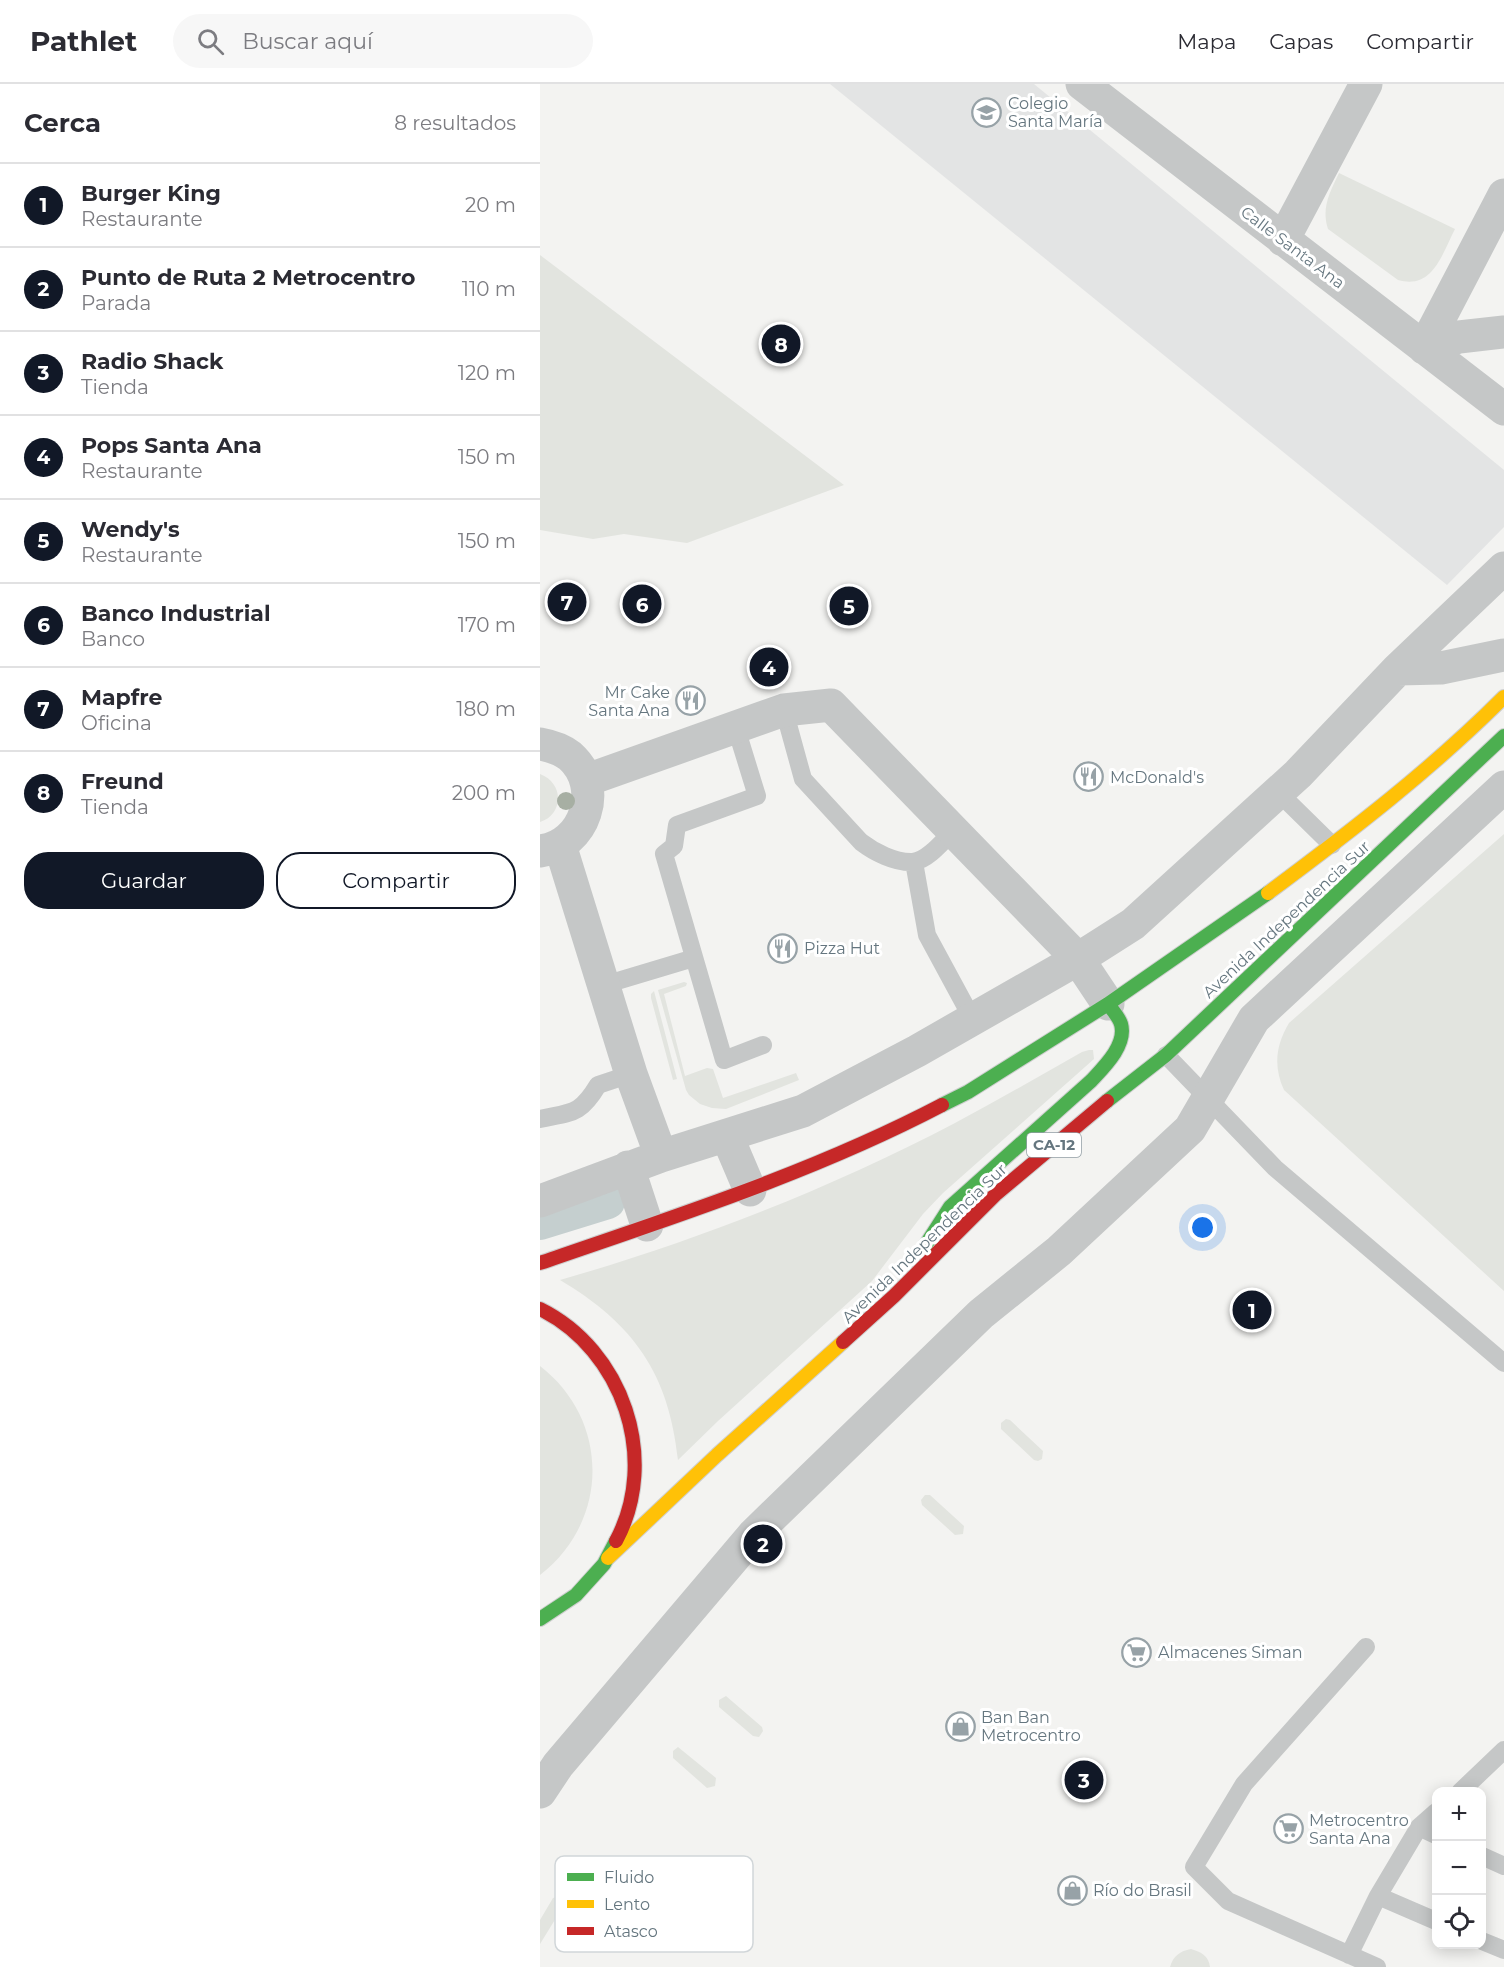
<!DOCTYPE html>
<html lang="es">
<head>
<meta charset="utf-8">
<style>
  body { margin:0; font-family:Montserrat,sans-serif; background:#f7f7f7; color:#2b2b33 }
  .controls { position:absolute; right:18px; bottom:18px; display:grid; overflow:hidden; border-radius:12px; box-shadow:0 3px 15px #0003 }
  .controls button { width:54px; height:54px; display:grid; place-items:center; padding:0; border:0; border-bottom:2px solid #e1e1e2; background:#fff; color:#2b2b33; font:30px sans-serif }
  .you { position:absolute; left:663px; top:1144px; width:21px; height:21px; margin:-15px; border:4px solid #fff; border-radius:50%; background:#1a73e8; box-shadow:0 0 0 9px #1a73e833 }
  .badge { display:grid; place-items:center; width:39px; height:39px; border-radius:50%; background:#111827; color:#fff; font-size:20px; font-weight:700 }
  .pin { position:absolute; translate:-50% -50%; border:3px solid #fff; box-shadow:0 2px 6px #0006 }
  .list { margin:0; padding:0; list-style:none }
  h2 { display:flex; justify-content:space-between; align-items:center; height:78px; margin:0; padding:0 24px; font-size:26px }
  h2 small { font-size:20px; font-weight:400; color:#7c7c81 }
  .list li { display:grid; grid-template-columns:39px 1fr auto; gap:18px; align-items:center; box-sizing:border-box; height:84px; padding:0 24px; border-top:2px solid #e1e1e2 }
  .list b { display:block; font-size:22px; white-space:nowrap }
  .list p { margin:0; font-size:20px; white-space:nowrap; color:#7c7c81 }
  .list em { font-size:20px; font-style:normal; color:#7c7c81 }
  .actions { display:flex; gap:12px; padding:18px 24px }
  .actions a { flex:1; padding:14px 0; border:2px solid #111827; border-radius:24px; text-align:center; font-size:21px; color:#111827 }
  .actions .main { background:#111827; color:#fff }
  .icon { flex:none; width:33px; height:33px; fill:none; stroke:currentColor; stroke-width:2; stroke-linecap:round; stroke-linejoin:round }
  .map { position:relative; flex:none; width:964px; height:1883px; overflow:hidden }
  header { display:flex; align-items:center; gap:36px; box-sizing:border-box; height:84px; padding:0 30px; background:#fff; border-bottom:2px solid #e1e1e2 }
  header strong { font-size:28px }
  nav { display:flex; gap:33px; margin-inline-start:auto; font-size:21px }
  .search { width:420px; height:54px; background:#f7f7f7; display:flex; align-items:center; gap:15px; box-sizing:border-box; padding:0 21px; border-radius:33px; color:#7c7c81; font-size:22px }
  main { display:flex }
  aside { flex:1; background:#fff }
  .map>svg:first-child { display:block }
  .built { fill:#e3e4e4 }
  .green { fill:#e2e4df }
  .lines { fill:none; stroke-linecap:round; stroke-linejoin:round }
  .canal { stroke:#c5cfcf; stroke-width:34 }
  .fast-casing { stroke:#cecfcf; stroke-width:16 }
  .slow-casing { stroke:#cecfcf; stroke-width:16 }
  .jam-casing { stroke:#cecfcf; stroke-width:16 }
  .lane { stroke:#c5c7c7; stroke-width:18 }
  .street { stroke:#c5c7c7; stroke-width:33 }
  .fast { stroke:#4caf50; stroke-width:14 }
  .slow { stroke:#ffc107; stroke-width:14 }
  .jam { stroke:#c62828; stroke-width:14 }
  .tree { fill:#a7afa3 }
  .labels { text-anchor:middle; stroke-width:6; stroke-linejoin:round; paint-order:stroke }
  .shield { fill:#fff; stroke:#939fa5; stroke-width:1.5 }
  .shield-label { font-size:15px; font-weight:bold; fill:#65767f }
  .poi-label { font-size:16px; fill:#65767f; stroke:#fff; text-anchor:start }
  .street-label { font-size:16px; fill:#65767f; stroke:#fff }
  .key { fill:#fff; stroke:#d1d6d9; stroke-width:1.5 }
  .key-label { font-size:16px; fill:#65767f }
</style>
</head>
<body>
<header>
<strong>Pathlet</strong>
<div class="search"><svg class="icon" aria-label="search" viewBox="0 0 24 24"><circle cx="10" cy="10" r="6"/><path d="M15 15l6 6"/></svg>Buscar aquí</div>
<nav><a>Mapa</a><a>Capas</a><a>Compartir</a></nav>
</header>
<main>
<aside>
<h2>Cerca<small>8 resultados</small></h2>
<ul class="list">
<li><span class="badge">1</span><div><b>Burger King</b><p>Restaurante</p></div><em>20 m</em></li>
<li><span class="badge">2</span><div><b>Punto de Ruta 2 Metrocentro</b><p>Parada</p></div><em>110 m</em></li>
<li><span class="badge">3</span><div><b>Radio Shack</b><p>Tienda</p></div><em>120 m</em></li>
<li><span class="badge">4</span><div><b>Pops Santa Ana</b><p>Restaurante</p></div><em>150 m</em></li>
<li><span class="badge">5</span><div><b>Wendy's</b><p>Restaurante</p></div><em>150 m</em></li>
<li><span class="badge">6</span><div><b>Banco Industrial</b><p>Banco</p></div><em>170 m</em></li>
<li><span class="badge">7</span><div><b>Mapfre</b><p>Oficina</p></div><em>180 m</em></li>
<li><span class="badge">8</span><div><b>Freund</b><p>Tienda</p></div><em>200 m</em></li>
</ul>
<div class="actions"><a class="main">Guardar</a><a>Compartir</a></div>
</aside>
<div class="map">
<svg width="964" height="1883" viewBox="0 0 964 1883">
  <rect width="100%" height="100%" fill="#f3f3f1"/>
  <path class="built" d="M290,0H494L964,386V443L907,501Z"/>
  <path class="green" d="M799,89L915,145C902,170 893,206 858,196L788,145C781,124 790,108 799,89Z
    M0,171L304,401L147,459L84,450L53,455L0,446Z
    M0,690C24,699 24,730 0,738Z
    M964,750V1207L744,1006C733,982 736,961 749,939Z
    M144,898L147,899L146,902L124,910L145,992L167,984L173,985L183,1014L256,989L259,996L186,1025L172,1024L160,1020L149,1011L146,1006L118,906Z
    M114,907L137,995L133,996L111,914V910Z
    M549,966H553L554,975L403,1109L383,1130L332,1197L178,1337L138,1376C129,1290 94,1240 20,1196C156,1157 289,1105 415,1039C458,1016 500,992 542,968Z
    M0,1282C70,1336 70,1437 0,1491Z
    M466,1335L470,1336L503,1367L502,1375L498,1377L494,1376L461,1345V1339Z
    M385,1411H390L424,1442L423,1450L415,1451L382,1421L381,1416Z
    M186,1612L222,1643L223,1647L219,1653L213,1652L179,1623V1616Z
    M138,1663L176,1694L175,1702L167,1704L133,1674V1667Z
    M19,1812L24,1817V1821L0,1860V1836L13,1814Z
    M651,1865C661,1868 669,1872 670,1883H630C633,1872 640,1867 651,1865Z"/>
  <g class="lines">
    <path class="canal" d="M0,1139L68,1118"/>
    <defs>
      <path id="fast" d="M567,1017L626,971L964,652
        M402,1021L428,1008L568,920L728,809
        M385,1162L410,1123L551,997C564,983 587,961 581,940C579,933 572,926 568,920
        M0,1535L36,1511L64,1480L76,1457"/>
      <path id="slow" d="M728,809C810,748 891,686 964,613
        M68,1474L177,1371L303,1258"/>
      <path id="jam" d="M0,1179C136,1132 274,1088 402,1021
        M0,1225C83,1266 120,1375 76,1457
        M303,1258L354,1212L455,1111L567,1017"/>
    </defs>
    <use href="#fast" class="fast-casing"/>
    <use href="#slow" class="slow-casing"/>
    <use href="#jam" class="jam-casing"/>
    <path class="lane" d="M244,626L263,695L321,758C334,768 355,779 373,778C388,776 403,757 413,747
      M196,644L217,712L137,741L134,762L124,770L184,976L223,961
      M738,708L792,761
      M374,778L387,851L433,936
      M64,901L154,874
      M626,971L735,1084L964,1279
      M0,1035C32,1028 40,1031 58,1001L91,990
      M826,1563L704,1700L654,1783L688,1817L837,1883
      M920,1708L964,1666
      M879,1743L896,1751
      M942,1772L964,1782
      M838,1812L896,1837
      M942,1857L964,1866
      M809,1871L838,1812L879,1743L896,1728"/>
    <path class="street" d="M542,0L964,325
      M743,156L826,0
      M884,264L964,111
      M884,264L919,253L964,248
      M858,585L901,584L964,571
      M0,660C11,662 21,665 30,672C65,703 45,762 0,767
      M47,696L244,626L291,621L538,875L568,920
      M20,761L91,990L121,1072
      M187,1052L210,1106
      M88,1083L107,1141
      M0,1117L121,1072L263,1027L377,967L538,875L593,840L758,690L858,585L964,484
      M0,1708L18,1681L214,1450L441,1230L519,1167L650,1045L714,935L964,703"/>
    <use href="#fast" class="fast"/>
    <use href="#slow" class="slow"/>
    <use href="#jam" class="jam"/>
  </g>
  <circle class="tree" cx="26" cy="717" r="9"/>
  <defs>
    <symbol id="school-ring" viewBox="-11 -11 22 22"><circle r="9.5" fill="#fff" stroke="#97a2a7" stroke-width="1.5"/><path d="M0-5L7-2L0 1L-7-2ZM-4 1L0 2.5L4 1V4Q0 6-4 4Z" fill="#97a2a7"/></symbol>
    <symbol id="restaurant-ring" viewBox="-11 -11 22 22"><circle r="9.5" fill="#fff" stroke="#97a2a7" stroke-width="1.5"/><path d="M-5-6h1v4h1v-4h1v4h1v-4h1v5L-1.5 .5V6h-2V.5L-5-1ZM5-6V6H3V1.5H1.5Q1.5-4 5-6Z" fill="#97a2a7"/></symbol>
    <symbol id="supermarket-ring" viewBox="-11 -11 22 22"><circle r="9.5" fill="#fff" stroke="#97a2a7" stroke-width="1.5"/><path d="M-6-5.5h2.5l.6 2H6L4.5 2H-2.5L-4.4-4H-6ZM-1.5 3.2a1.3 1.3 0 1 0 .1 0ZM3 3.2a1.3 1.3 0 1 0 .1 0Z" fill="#97a2a7"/></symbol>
    <symbol id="shop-ring" viewBox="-11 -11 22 22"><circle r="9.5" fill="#fff" stroke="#97a2a7" stroke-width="1.5"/><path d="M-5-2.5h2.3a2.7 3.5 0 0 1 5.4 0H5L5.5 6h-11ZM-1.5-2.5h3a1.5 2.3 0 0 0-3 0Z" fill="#97a2a7"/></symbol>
  </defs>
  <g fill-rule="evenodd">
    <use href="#school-ring" x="430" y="12" width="33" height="33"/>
    <use href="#restaurant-ring" x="134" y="600" width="33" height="33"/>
    <use href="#restaurant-ring" x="532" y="676" width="33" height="33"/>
    <use href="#restaurant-ring" x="226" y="848" width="33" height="33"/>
    <use href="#supermarket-ring" x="580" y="1552" width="33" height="33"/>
    <use href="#shop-ring" x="404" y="1626" width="33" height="33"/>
    <use href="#supermarket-ring" x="732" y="1728" width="33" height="33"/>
    <use href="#shop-ring" x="516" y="1790" width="33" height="33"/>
  </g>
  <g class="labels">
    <rect class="shield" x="487" y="1049" width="54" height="24" rx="4.5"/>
    <g class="shield-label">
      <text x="514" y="1066">CA-12</text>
    </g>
    <g class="poi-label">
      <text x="468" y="25">Colegio<tspan x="468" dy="18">Santa María</tspan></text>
      <text x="130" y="614" text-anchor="end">Mr Cake<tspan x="130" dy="18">Santa Ana</tspan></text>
      <text x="570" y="699">McDonald's</text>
      <text x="264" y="870">Pizza Hut</text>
      <text x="618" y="1574">Almacenes Siman</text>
      <text x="441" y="1639">Ban Ban<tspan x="441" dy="18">Metrocentro</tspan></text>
      <text x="769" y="1742">Metrocentro<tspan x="769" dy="18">Santa Ana</tspan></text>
      <text x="553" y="1812">Río do Brasil</text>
    </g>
    <g class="street-label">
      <text transform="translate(753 163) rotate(37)" y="6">Calle Santa Ana</text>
      <text transform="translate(746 835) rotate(-43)" y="6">Avenida Independencia Sur</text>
      <text transform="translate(384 1159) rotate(-44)" y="6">Avenida Independencia Sur</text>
    </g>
  </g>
  <rect x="15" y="1772" width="198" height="96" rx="9" class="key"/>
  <rect x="27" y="1789" width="27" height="8" fill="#4caf50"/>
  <rect x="27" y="1816" width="27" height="8" fill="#ffc107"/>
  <rect x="27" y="1843" width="27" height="8" fill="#c62828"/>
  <g class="key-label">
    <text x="64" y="1799">Fluido</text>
    <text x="64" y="1826">Lento</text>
    <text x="64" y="1853">Atasco</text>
  </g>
</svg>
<div class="controls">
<button>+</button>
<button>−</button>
<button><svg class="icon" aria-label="locate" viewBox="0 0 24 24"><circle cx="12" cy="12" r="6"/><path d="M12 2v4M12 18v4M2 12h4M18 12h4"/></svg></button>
</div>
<div class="you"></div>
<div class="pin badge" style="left:712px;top:1226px">1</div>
<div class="pin badge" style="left:223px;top:1460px">2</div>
<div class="pin badge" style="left:544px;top:1696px">3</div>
<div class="pin badge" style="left:229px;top:583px">4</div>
<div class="pin badge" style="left:309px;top:522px">5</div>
<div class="pin badge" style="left:102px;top:520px">6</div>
<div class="pin badge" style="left:27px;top:518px">7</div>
<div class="pin badge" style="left:241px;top:260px">8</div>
</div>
</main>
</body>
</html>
